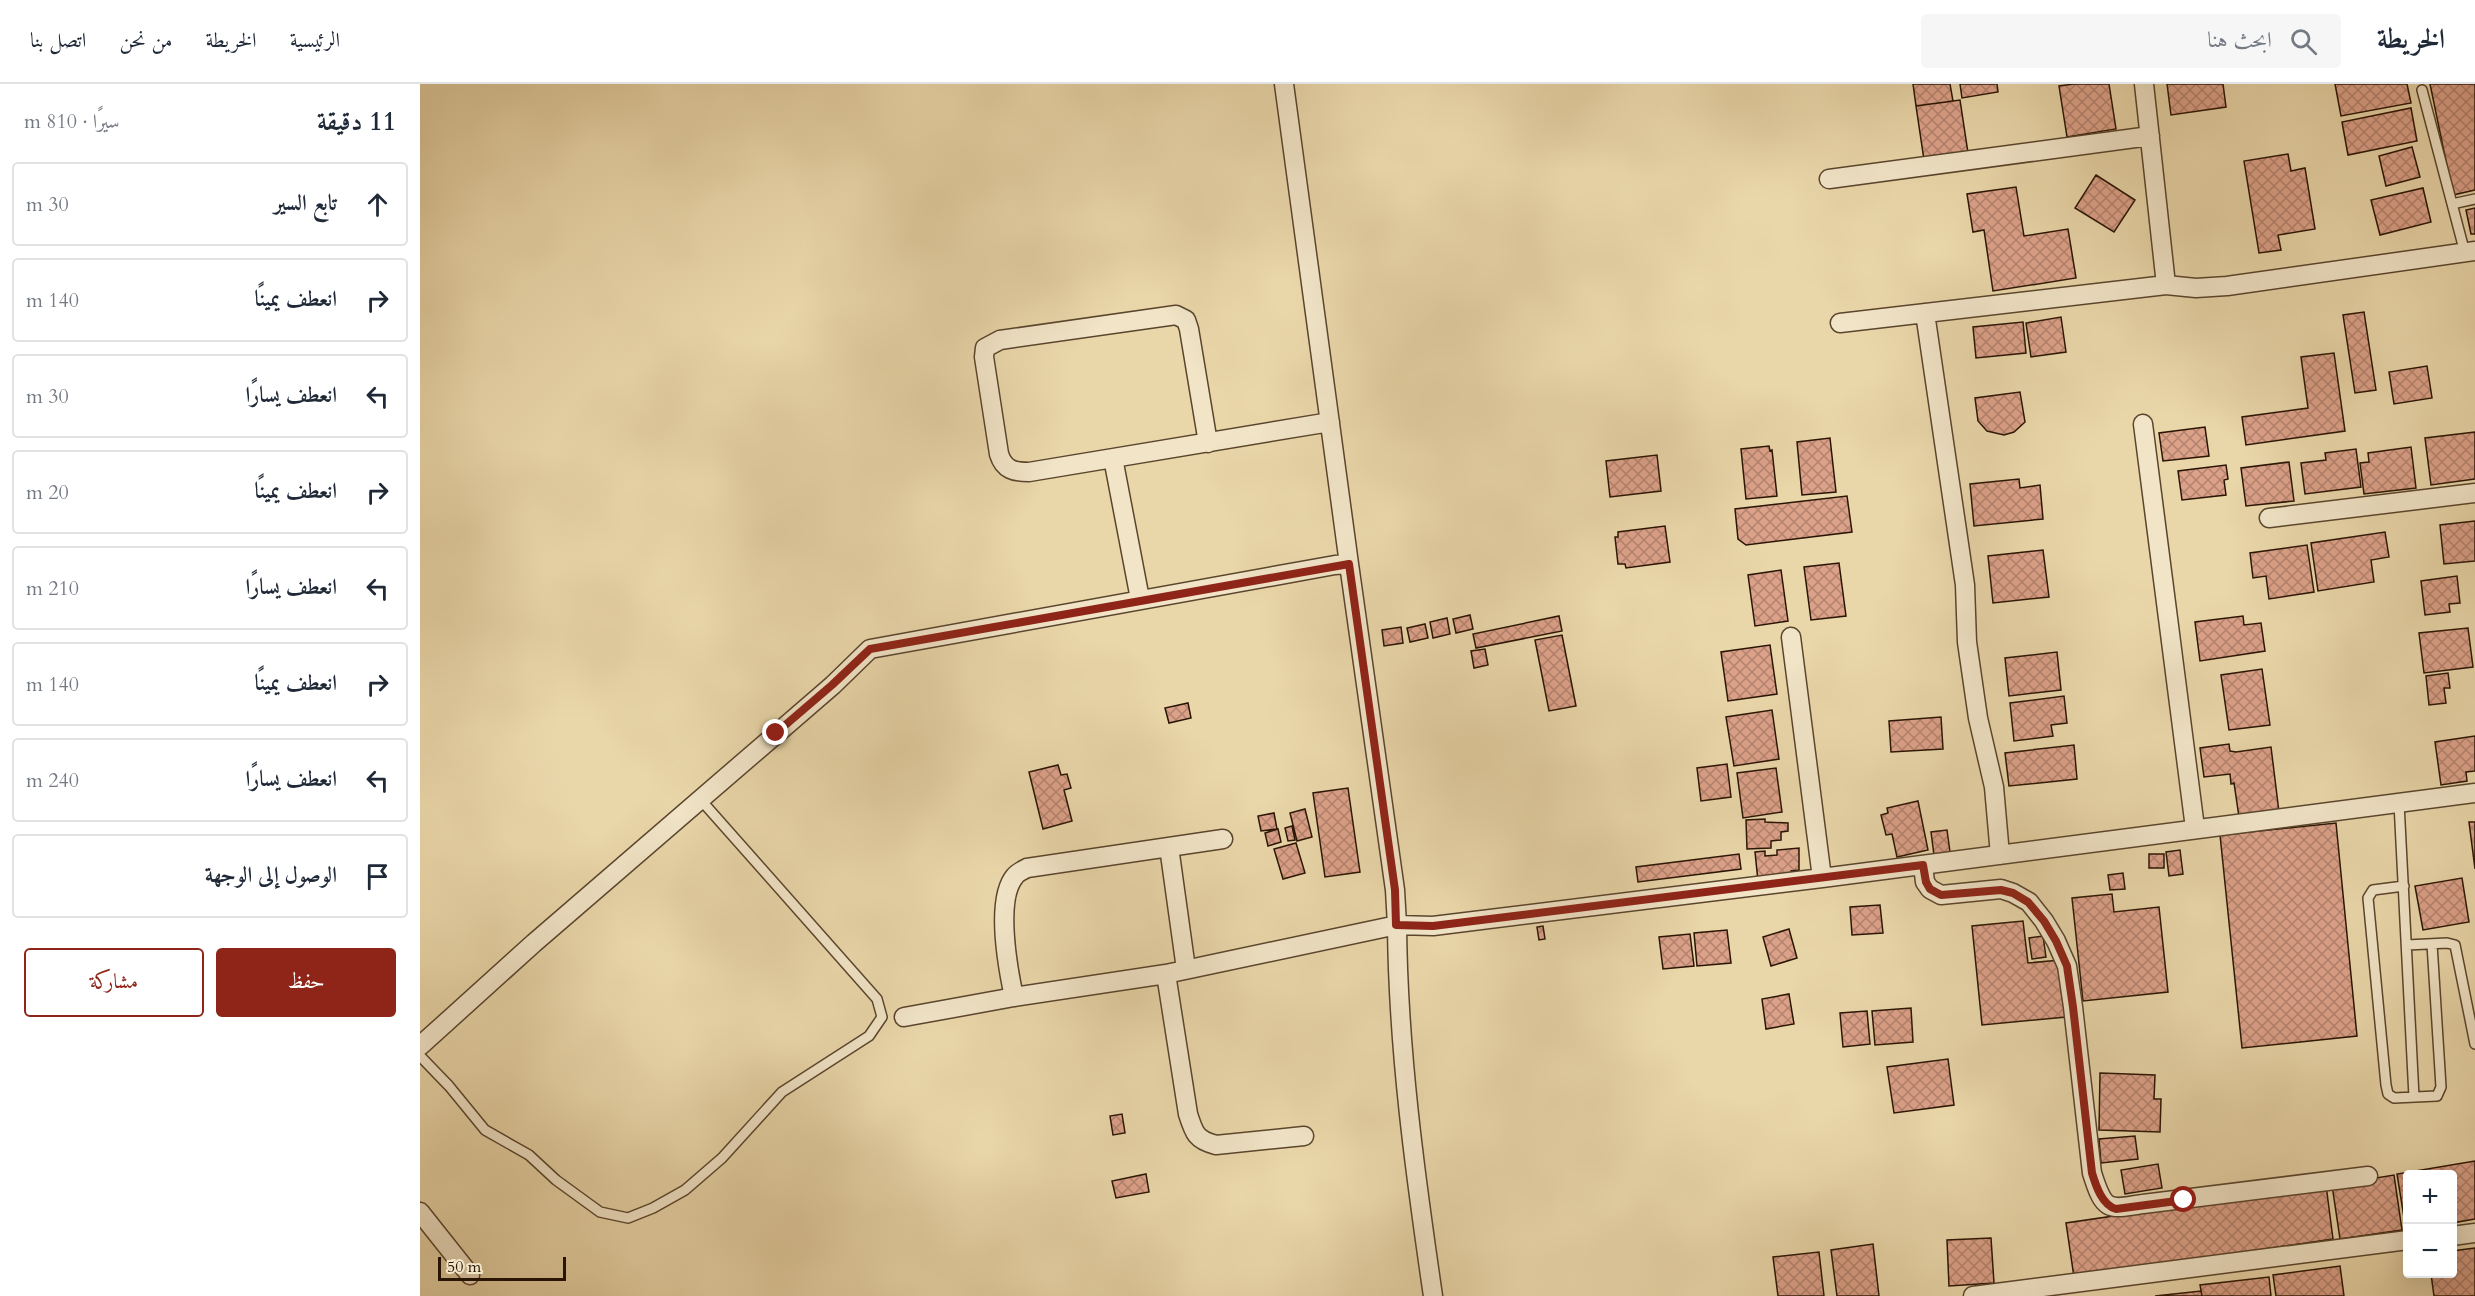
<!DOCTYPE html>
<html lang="ar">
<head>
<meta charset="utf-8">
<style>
  body { margin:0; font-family:Cardo,Amiri,serif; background:#f6f6f7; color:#1f2937; direction:rtl }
  .controls { position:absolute; right:18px; bottom:18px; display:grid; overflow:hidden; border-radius:6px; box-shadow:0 6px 24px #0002 }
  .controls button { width:54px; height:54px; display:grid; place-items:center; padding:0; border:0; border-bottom:2px solid #e0e1e3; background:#fff; color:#1f2937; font:30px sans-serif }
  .scale { position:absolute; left:18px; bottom:15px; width:128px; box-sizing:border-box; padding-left:6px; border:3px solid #2a1504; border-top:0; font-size:16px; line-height:21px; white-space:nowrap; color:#2a1504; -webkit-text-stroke:4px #f1e4c7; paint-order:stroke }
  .stop { position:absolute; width:18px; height:18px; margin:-14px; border:4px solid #8f2418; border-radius:50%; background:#fff }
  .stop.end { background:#8f2418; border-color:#fff; box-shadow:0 2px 6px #0008 }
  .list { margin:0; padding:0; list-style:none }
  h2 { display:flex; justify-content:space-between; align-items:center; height:78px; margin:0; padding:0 24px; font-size:26px }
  h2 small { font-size:20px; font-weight:400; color:#747a83 }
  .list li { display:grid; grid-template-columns:39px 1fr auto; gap:18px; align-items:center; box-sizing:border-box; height:84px; margin:0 12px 12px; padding:0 12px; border:2px solid #e0e1e3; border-radius:6px }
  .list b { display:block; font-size:22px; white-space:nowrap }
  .list em { font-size:20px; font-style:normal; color:#747a83 }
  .actions { display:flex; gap:12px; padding:18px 24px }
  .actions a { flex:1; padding:14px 0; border:2px solid #8f2418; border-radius:6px; text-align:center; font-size:21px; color:#8f2418 }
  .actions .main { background:#8f2418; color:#fff }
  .icon { flex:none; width:33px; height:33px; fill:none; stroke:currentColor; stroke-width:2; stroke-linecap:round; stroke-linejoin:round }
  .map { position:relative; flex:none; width:2055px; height:1212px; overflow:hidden; direction:ltr }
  header { display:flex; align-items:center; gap:36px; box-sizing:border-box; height:84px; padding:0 30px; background:#fff; border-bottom:2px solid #e0e1e3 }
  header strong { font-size:28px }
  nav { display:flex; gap:33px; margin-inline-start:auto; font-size:21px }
  .search { width:420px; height:54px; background:#f6f6f7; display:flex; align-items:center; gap:15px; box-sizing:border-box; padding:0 21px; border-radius:6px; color:#747a83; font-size:22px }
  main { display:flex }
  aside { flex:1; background:#fff }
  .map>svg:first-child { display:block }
  .building { fill:url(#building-cross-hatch); stroke:#2a1504; stroke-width:1.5 }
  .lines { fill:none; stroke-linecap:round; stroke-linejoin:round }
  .lane-casing { stroke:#5a452d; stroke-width:12 }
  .street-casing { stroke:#5a452d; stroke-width:21 }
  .lane { stroke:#f1e4c7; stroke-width:9 }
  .street { stroke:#f1e4c7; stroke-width:18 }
  .route { stroke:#8f2418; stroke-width:8 }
</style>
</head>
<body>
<header>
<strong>الخريطة</strong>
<div class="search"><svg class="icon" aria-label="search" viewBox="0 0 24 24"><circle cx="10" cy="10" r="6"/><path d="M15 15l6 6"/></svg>ابحث هنا</div>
<nav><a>الرئيسية</a><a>الخريطة</a><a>من نحن</a><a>اتصل بنا</a></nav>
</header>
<main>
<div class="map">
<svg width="2055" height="1212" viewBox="0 0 2055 1212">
  <defs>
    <pattern id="building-cross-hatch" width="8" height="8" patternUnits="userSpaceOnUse" patternTransform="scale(1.5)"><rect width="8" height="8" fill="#dca189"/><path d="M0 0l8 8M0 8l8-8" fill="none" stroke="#b3826e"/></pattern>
  </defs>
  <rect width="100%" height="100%" fill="#e9d6a9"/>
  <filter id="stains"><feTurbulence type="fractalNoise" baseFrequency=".00333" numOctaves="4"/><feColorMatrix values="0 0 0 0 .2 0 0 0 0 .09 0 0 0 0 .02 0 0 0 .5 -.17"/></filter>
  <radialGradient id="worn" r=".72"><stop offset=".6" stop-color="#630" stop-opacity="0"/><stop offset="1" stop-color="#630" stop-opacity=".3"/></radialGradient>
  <path class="building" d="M1493,0H1530L1533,17L1496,22Z
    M1540,0H1577L1578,8L1542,14Z
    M1654,0H1689L1696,45L1647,53L1639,2Z
    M1747,0H1803L1806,23L1751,31Z
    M1915,0H1987L1991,19L1921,32Z
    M2010,0H2055V106L2033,111Z
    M1540,16L1548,69L1504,76L1496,22Z
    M1991,24L1997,57L1928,71L1922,38Z
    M1992,63L2000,93L1966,102L1959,72Z
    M1868,70L1871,87L1885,84L1895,145L1858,151L1861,166L1839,169L1824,77Z
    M1676,91L1715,116L1694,148L1655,124Z
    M1596,103L1604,152L1648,145L1656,194L1573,207L1564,146L1553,148L1547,110Z
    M2003,104L2011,138L1960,151L1951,116Z
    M2055,124V150H2051L2046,126Z
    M1944,228L1956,306L1935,309L1923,231Z
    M1641,233L1646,268L1611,273L1606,239Z
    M1603,238L1606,269L1556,274L1553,243Z
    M1914,269L1925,347L1826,361L1822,333L1888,324L1881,273Z
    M2007,282L2012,314L1974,320L1969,288Z
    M1600,308L1605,338L1594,348L1584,351L1567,347L1558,337L1555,314Z
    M1785,343L1789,372L1743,377L1739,349Z
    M2055,348V395L2011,401L2005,354Z
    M1410,354L1416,408L1382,411L1377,358Z
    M1349,362L1350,367L1352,366L1357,412L1326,415L1321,365Z
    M1991,363L1996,404L1944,410L1940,379L1949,378L1948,369Z
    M1936,365L1941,403L1885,410L1881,379L1906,376L1905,369Z
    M1237,371L1241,407L1190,413L1186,377Z
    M1869,378L1874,417L1826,422L1821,384Z
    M1806,381L1808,395L1804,396L1806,411L1762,416L1758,387Z
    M1599,395L1600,404L1620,401L1623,435L1554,442L1550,400Z
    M1427,412L1432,448L1326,461L1318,455L1315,425Z
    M2055,437V477L2024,480L2020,441Z
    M1245,442L1250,478L1206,484L1205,480H1198L1195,453H1198V448Z
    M1965,448L1969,473L1951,476L1954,498L1898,507L1891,459Z
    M1887,461L1894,508L1849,515L1846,492L1833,494L1830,469Z
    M1623,466L1629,513L1573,519L1568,472Z
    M1419,479L1426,532L1391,536L1384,483Z
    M1361,486L1368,537L1335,542L1328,491Z
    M2037,492L2040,519L2029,520L2030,528L2005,531L2001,497Z
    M1050,531L1053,545L1036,549L1033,535Z
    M1139,532L1142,547L1056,564L1053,550Z
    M1823,532L1824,541L1841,539L1845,567L1780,577L1775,538Z
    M1027,534L1030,550L1013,554L1010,538Z
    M1005,540L1008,554L990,558L987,544Z
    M981,543L983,559L964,562L962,546Z
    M2048,544L2053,583L2004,589L1999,549Z
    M1142,551L1156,622L1129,627L1115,556Z
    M1350,561L1357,610L1308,617L1301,568Z
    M1065,565L1068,581L1054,584L1051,567Z
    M1637,568L1641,606L1589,612L1585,574Z
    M1842,585L1850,641L1809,646L1801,591Z
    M2028,589L2030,604H2024L2026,619L2009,621L2006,592Z
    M1644,612L1647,639L1631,641L1633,652L1594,657L1590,619Z
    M768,619L771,634L749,639L745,624Z
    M1352,626L1359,675L1314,682L1306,633Z
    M1521,633L1523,665L1471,668L1469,637Z
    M2055,652V687L2046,688L2047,697L2021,701L2015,658Z
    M1809,660L1810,667L1816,668L1851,663L1859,728L1819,733L1814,699L1811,700L1810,690L1784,693L1780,664Z
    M1654,661L1657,695L1589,702L1585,669Z
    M1307,680L1311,713L1281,717L1277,684Z
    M638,681L641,691L647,690L651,704L644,706L652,737L623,745L609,688Z
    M1356,684L1362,728L1323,734L1317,689Z
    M928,704L940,788L905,793L893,709Z
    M1498,717L1508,766L1477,773L1472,750L1466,751L1461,731L1468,729L1467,724Z
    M885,725L892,753L877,757L870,729Z
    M854,729L857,745L841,747L838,732Z
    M1345,735V738L1368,739V747L1361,748V756L1351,757V764L1327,765L1326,736Z
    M2049,738H2055V785Z
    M1916,739L1937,952L1822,964L1800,751Z
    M872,742L875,756L868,757L865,744Z
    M858,745L861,758L848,762L845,749Z
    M1527,746L1530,768L1514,771L1511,748Z
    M876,759L885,789L863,795L854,765Z
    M1379,764V786L1371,787V794L1338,797L1335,768L1345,767V772L1357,771V766Z
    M1760,766L1763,790L1749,792L1746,768Z
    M1319,770L1321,785L1218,798L1216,783Z
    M1729,770H1744V784H1729Z
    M1703,789L1705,805L1690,806L1688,791Z
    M2042,794L2049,838L2003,846L1995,802Z
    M1692,810L1694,828L1739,823L1748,908L1663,917L1652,814Z
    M1460,821L1463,849L1432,851L1430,823Z
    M1603,837L1608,879L1640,876L1646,933L1562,941L1552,842Z
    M1123,842L1125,855L1119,856L1117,843Z
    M1369,845L1377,874L1351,882L1343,853Z
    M1307,846L1311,879L1277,882L1274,849Z
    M1270,850L1274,882L1243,885L1239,853Z
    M1623,852L1626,873L1612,875L1609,854Z
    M1369,910L1374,940L1346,945L1342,915Z
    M1491,924L1493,958L1455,961L1452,927Z
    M1447,927L1450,960L1423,963L1420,929Z
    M1528,975L1534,1021L1474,1029L1467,983Z
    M1680,989L1735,991L1734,1015H1741L1740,1048L1679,1046Z
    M702,1030L705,1049L693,1051L690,1032Z
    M1715,1052L1718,1075L1681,1079L1679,1055Z
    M2055,1077V1135L2032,1139V1090H1988L1986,1146L1977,1090Z
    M1738,1080L1742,1104L1705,1110L1701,1086Z
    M726,1090L729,1108L696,1114L692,1097Z
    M1974,1091L1982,1146L1920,1155L1912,1101Z
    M1906,1101L1913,1155L1654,1193L1646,1139Z
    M1571,1154L1574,1199L1529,1202L1527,1156Z
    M1453,1160L1459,1212H1417L1411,1166Z
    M2055,1164V1212H2014L2011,1190H2032V1167Z
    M1399,1168L1404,1212H1358L1353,1173Z
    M1920,1182L1924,1212H1856L1853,1191Z
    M1849,1193L1851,1212H1782L1780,1201Z
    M1781,1207L1782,1212H1735Z"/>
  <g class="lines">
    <defs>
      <path id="lane" d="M2002,6L2045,169
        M2032,120L2055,115
        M1979,719L1994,1013
        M1984,802L1953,806L1948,814L1966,1001L1968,1010L1974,1014L2017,1012L2021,1003L2012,860
        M1987,861L2027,859L2035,861L2055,960
        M0,972L29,1002L65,1046L109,1071L136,1096L180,1128L208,1134L233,1124L265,1106L302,1074L362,1008L449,952L462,933L457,915L280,715"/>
      <path id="street" d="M864,0L929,480
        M1724,0L1746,201
        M1409,95L1730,52
        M1505,229L1545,501L1547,558L1558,634L1574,703L1580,771
        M1420,239L1746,201L1776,204L1807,202L2055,167
        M1723,340L1775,744
        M788,359L769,245L766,236L756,231L580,256L565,264L564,273L579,370C584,386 594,388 609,388L910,338
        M693,374L720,515
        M1849,434L2055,409
        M1371,553L1402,794
        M749,763L766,885
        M1503,781L1505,798L1510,805L1521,811L1581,805L1593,809L1609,818L1624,837L1636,857L1647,882L1653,923L1672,1089C1684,1127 1687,1126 1723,1120L1948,1092
        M746,890L768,1030C774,1049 776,1056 796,1061L884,1052
        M594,913C588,885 575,815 595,792C597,789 603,786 607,784L803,755
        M484,933L594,913L746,890L977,841C978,965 995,1089 1013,1212
        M0,962L114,859L413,601L450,565L915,481L929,480L975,806L977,841L1013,842L1402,794L2055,709
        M0,1128L50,1191
        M2032,1152L2055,1149
        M1553,1212L1988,1156"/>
    </defs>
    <use href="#lane" class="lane-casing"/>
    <use href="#street" class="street-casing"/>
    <use href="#lane" class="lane"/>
    <use href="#street" class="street"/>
  </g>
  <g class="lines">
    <path class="route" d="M356,649L412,601L450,565L929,480L975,806L976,841L1013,842L1503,781L1506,798L1510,805L1521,811L1581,806L1593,809L1608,818L1624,837L1636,857L1647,882L1653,923L1672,1089C1676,1102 1682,1121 1696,1125L1764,1116"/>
  </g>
  <rect width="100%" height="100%" filter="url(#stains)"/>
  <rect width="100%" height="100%" fill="url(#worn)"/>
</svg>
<div class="controls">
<button>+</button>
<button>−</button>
</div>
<div class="scale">50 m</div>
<div class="stop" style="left:1764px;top:1116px"></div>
<div class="stop end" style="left:356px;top:649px"></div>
</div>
<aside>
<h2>11 دقيقة<small>سيرًا · 810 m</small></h2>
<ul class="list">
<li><svg class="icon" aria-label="ahead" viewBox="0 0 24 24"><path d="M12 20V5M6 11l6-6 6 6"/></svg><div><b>تابع السير</b></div><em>30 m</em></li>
<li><svg class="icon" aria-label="right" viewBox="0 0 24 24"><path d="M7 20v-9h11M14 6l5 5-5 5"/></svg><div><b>انعطف يمينًا</b></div><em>140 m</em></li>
<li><svg class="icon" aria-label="left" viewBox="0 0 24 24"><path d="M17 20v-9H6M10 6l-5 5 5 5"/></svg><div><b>انعطف يسارًا</b></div><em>30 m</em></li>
<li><svg class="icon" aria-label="right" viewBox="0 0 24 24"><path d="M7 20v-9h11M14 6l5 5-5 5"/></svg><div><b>انعطف يمينًا</b></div><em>20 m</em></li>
<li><svg class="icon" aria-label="left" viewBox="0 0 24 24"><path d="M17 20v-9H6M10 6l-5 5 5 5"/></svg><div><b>انعطف يسارًا</b></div><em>210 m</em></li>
<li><svg class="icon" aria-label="right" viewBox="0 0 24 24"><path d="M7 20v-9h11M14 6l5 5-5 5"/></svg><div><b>انعطف يمينًا</b></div><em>140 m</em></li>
<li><svg class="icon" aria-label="left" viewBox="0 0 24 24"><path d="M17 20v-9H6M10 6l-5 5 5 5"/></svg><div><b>انعطف يسارًا</b></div><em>240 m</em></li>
<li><svg class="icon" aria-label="arrive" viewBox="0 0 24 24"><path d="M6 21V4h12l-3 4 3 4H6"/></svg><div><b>الوصول إلى الوجهة</b></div></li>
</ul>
<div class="actions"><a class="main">حفظ</a><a>مشاركة</a></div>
</aside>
</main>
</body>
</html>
